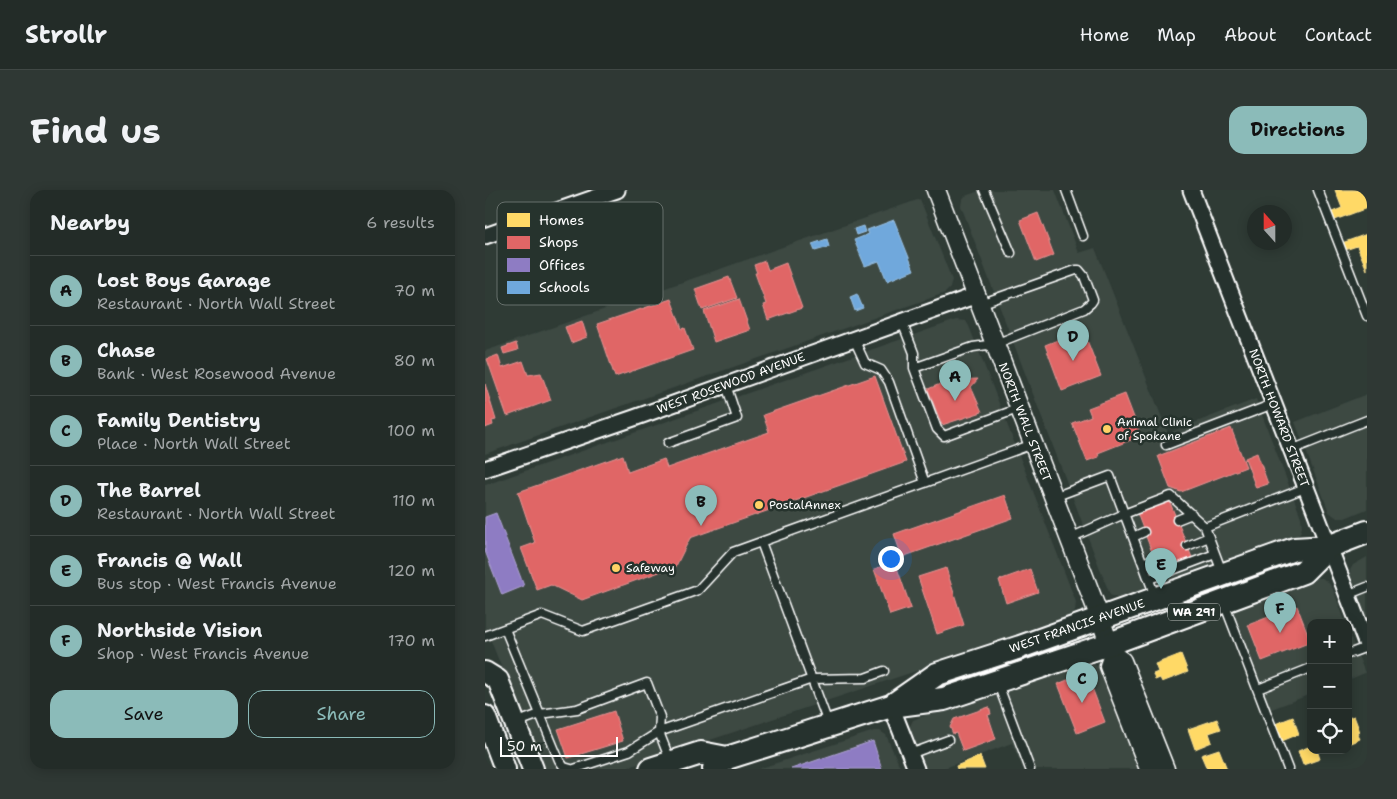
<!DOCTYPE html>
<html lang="en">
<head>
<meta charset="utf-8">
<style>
  body { margin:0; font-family:"Shantell Sans",sans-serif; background:#2f3834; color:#f1f3f6 }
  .controls { position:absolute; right:15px; bottom:15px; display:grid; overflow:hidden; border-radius:10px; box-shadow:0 2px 12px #0003 }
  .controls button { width:45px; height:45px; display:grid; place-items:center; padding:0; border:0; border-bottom:1px solid #404845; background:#232c28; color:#f1f3f6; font:25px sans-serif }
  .compass { position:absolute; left:762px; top:15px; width:45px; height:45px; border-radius:50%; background:#232c28; box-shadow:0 2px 12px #0003; rotate:339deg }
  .scale { position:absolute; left:15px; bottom:12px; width:118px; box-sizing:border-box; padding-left:5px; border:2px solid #fff; border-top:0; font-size:14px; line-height:18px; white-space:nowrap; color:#fff; -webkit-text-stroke:4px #26332d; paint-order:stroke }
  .you { position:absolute; left:405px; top:368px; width:18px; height:18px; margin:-12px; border:4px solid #fff; border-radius:50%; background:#1a73e8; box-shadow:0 0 0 8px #1a73e833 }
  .badge { display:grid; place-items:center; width:32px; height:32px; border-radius:50%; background:#8bbbb9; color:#111; font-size:16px; font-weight:700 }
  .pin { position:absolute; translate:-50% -41px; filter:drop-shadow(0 1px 2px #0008) }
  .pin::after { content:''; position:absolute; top:26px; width:18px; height:15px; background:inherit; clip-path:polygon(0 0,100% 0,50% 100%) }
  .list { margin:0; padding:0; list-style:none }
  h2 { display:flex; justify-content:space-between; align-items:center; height:65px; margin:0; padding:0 20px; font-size:21px }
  h2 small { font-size:16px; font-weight:400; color:#a3a7a8 }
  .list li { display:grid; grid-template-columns:32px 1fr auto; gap:15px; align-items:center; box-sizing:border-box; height:70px; padding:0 20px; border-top:1px solid #404845 }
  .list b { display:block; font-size:19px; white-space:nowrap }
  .list p { margin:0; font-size:16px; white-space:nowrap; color:#a3a7a8 }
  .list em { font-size:16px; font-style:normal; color:#a3a7a8 }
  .actions { display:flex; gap:10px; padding:15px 20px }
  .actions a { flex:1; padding:11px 0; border:1px solid #8bbbb9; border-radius:15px; text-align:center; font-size:18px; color:#8bbbb9 }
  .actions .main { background:#8bbbb9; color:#111 }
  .icon { flex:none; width:28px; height:28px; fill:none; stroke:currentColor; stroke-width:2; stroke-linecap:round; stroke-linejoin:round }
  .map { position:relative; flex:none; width:882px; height:579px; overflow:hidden; border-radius:15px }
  header { display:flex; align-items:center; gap:30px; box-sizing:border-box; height:70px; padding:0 25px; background:#232c28; border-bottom:1px solid #404845 }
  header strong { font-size:24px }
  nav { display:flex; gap:28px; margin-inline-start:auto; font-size:18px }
  .intro { display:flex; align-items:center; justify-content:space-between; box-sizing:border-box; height:120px; padding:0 30px }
  h1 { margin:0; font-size:35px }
  .button { padding:12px 22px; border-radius:15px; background:#8bbbb9; color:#111; font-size:18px; font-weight:700 }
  main { display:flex; gap:30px; padding:0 30px }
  aside { flex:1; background:#232c28; border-radius:15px; box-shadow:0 2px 12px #0003 }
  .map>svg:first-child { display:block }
  .built { fill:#3c4842 }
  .homes { fill:#ffd966; stroke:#ffe494 }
  .shops { fill:#e06666; stroke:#e99494 }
  .offices { fill:#8e7cc3; stroke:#b0a3d5 }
  .schools { fill:#6fa8dc; stroke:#9ac2e6 }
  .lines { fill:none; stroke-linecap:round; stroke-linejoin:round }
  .service-casing { stroke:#fff; stroke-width:11 }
  .minor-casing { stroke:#fff; stroke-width:19 }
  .tertiary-casing { stroke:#fff; stroke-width:21 }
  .secondary-casing { stroke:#fff; stroke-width:24 }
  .primary-casing { stroke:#fff; stroke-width:26 }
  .service { stroke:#26332d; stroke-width:8 }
  .minor { stroke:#26332d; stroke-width:15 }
  .tertiary { stroke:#26332d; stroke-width:18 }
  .secondary { stroke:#26332d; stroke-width:20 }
  .primary { stroke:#26332d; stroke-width:22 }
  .poi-dot { fill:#ffd166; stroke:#26332d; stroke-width:2 }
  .labels { text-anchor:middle; stroke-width:5; stroke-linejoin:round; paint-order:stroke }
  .shield { fill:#26332d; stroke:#bec2c0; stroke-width:1 }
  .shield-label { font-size:11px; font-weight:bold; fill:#fff }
  .street-label { font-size:12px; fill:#fff; stroke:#26332d }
  .poi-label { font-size:12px; fill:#fff; stroke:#26332d; text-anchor:start }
  .key { fill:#26332d; stroke:#67706c; stroke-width:1 }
  .key-label { font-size:14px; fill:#fff }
</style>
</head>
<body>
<header>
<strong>Strollr</strong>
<nav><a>Home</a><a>Map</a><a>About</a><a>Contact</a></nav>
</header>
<div class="intro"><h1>Find us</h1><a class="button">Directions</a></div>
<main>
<aside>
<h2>Nearby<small>6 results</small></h2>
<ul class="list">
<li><span class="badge">A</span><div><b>Lost Boys Garage</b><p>Restaurant · North Wall Street</p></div><em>70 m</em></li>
<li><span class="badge">B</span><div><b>Chase</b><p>Bank · West Rosewood Avenue</p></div><em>80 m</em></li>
<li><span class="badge">C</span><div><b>Family Dentistry</b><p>Place · North Wall Street</p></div><em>100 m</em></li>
<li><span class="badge">D</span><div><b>The Barrel</b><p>Restaurant · North Wall Street</p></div><em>110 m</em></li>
<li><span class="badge">E</span><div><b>Francis @ Wall</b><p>Bus stop · West Francis Avenue</p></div><em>120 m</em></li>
<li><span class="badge">F</span><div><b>Northside Vision</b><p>Shop · West Francis Avenue</p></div><em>170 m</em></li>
</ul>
<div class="actions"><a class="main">Save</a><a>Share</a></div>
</aside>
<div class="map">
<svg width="882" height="579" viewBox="0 0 882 579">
  <rect width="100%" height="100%" fill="#2f3b35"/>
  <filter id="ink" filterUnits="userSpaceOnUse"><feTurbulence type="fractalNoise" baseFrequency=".02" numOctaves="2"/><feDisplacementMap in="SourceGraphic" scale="10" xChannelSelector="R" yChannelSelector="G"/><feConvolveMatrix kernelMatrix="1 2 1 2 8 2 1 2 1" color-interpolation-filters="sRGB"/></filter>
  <g filter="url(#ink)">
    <path class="built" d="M497,0H570L594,63L610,58L683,243L771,209L816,327L817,337L815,343L810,349L636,410L625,405L476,16L477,10L480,6Z
      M435,9L467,90L465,98L460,103L0,264V161Z
      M471,130L481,131L484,136L591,412L590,421L586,428L581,431L138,579H57L0,436V295Z
      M882,204V319L860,328H852L844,322L810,232Z
      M882,367V429L866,387L865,380L868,375Z
      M827,388H837L843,392L848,399L861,433H826V504L779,522L741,421Z
      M863,440L880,483L863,490Z
      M605,473L617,478L659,577L653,579H538L527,553L457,579H439L425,544V536L428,530L435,527L596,474Z
      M389,541H395L401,545L416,579H273Z"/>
    <path class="homes" d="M850,0H882V18L850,30L847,22L857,18Z
      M882,44V80L872,56L860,60L857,53Z
      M696,464L703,482L677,492L675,488L670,490L668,484L673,482L670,474Z
      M869,526L875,542L872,543L875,549L863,554V528Z
      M808,527L814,544L797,551L790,534Z
      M732,529L736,539L724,543L727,552L710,559L703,539Z
      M826,556V560H832L835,569L818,575L813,561Z
      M734,559L742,579H722L716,565Z
      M495,566L500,579H472L471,576Z"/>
    <path class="shops" d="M553,23L569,65L551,72L535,30Z
      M280,71L283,80L301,73L317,118L283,130L278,115L281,114L270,83H272L269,75Z
      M244,87L252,108L217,120L210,99Z
      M186,109L197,139L200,138L208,160L130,187L112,134Z
      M254,109L265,140L229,152L219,121Z
      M97,131L102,147L86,153L80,137Z
      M598,140L616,186L577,201L560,155Z
      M31,153L33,160L19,164L17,158Z
      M13,165L17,178L38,171L43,185L56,183L66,210L22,226L2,169Z
      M390,186L421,272L205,348L191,376L97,410L66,395L52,400L36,358L50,353L33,302L138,265L143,282L179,269L182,278L284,242L278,225Z
      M493,189L486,197L497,222L457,235L443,199L465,190Z
      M0,194L11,230L7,231L8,235L0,238Z
      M640,204L656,246L613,263L614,267L602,271L587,233L606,226L603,218Z
      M746,238L761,277L696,302L685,298L673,266Z
      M772,263L783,294L771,298L760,268Z
      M520,305L528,328L417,367L409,344Z
      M684,310L708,370L675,383L652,323Z
      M410,372L426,418L405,425L389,379Z
      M461,378L479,435L452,444L433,387Z
      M545,379L553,402L521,413L514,390Z
      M812,416L826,452L777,471L763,435Z
      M601,482L620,532L592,543L573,494Z
      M504,517L506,524L503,525L511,549L478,561L471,543L468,544L465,537L469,529Z
      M129,521L138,551L83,568L73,539Z"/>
    <path class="offices" d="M11,323L39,396L17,405L0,361V327Z
      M388,551L397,579H306Z"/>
    <path class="schools" d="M409,30L429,80L402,91L394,71L380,76L369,50L384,44L382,40Z
      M378,36L380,42L371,45L369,39Z
      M342,49L344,57L330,61L327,54Z
      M372,104L378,118L370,121L365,107Z"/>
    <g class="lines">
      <defs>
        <path id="service" d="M499,0L526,63
          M581,0L598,46
          M833,0L882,126
          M495,114L591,80H594L599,86L608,110L606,113L599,119L510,154L488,157L429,178L452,239L459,246L535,218
          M417,132L429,163V178
          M369,149L380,173L396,180L404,192L440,293
          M183,253L252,228L241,195
          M681,255L788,214
          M806,260L882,230
          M569,307L625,286L670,406
          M692,330L707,324
          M648,347L659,342
          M585,348L639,324L686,306L720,337
          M276,352L343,533
          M702,356L724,347
          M658,373L670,368
          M737,382L720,337L820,298
          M664,389L730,364
          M862,405L882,397
          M739,413L803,579
          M20,439L74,570L79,577L86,579
          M0,446L57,425L98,441L213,400L248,362L548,254
          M863,464L882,457
          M513,494L545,579
          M773,499L826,478
          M30,533L55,524L92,519L162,493L175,527L174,542L185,570
          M425,564L463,550
          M89,579L144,561L174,542L327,489L380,488L399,481"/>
        <path id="minor" d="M706,0L882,455
          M0,46L132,0
          M0,279L149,228L492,105
          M406,516L431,579"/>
        <path id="tertiary" d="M451,0L615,428L628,465L624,476L664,579
          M628,465L637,471L680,579"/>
        <path id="secondary" d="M0,482L13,490L48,579
          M0,526L20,579"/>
        <path id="primary" d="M409,514L452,484L535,457L809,359L843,357L882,342
          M166,579L216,563L242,568
          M229,579L242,568L406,516L459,509L624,454L818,382L843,357"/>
      </defs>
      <use href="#service" class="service-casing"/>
      <use href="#minor" class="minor-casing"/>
      <use href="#tertiary" class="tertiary-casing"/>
      <use href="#secondary" class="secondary-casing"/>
      <use href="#primary" class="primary-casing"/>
      <use href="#service" class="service"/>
      <use href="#minor" class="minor"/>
      <use href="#tertiary" class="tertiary"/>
      <use href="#secondary" class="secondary"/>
      <use href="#primary" class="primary"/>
    </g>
  </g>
  <g class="poi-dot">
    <circle cx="622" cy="239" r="5"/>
    <circle cx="274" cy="315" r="5"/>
    <circle cx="131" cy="378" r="5"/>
  </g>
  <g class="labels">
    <rect class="shield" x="683" y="413.5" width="52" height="17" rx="4"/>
    <g class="shield-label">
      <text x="709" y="426">WA 291</text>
    </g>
    <g class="street-label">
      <text transform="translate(246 193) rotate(-20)" y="4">WEST ROSEWOOD AVENUE</text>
      <text transform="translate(794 228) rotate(69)" y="4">NORTH HOWARD STREET</text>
      <text transform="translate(540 232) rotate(69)" y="4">NORTH WALL STREET</text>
      <text transform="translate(592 436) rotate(-19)" y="4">WEST FRANCIS AVENUE</text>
    </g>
    <g class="poi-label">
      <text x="632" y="236">Animal Clinic<tspan x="632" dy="14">of Spokane</tspan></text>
      <text x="284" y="319">PostalAnnex</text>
      <text x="141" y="382">Safeway</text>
    </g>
  </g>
  <rect x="12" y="12" width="166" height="103" rx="8" class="key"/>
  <rect x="22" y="23" width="23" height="14" fill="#ffd966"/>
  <rect x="22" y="46" width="23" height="13" fill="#e06666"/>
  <rect x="22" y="68" width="23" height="14" fill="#8e7cc3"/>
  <rect x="22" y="91" width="23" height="13" fill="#6fa8dc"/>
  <g class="key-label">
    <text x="54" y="35">Homes</text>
    <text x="54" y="57">Shops</text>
    <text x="54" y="80">Offices</text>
    <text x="54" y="102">Schools</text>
  </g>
</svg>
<div class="controls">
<button>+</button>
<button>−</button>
<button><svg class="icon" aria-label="locate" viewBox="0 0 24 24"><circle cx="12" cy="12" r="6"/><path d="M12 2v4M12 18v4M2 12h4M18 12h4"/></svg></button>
</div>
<svg class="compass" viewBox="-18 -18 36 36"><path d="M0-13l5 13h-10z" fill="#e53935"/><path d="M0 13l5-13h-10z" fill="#a3a7a8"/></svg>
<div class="scale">50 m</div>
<div class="you"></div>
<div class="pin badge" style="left:470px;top:211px">A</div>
<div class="pin badge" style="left:216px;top:336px">B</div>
<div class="pin badge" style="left:597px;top:513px">C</div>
<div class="pin badge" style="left:588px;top:171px">D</div>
<div class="pin badge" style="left:676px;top:399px">E</div>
<div class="pin badge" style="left:795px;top:443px">F</div>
</div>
</main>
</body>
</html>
